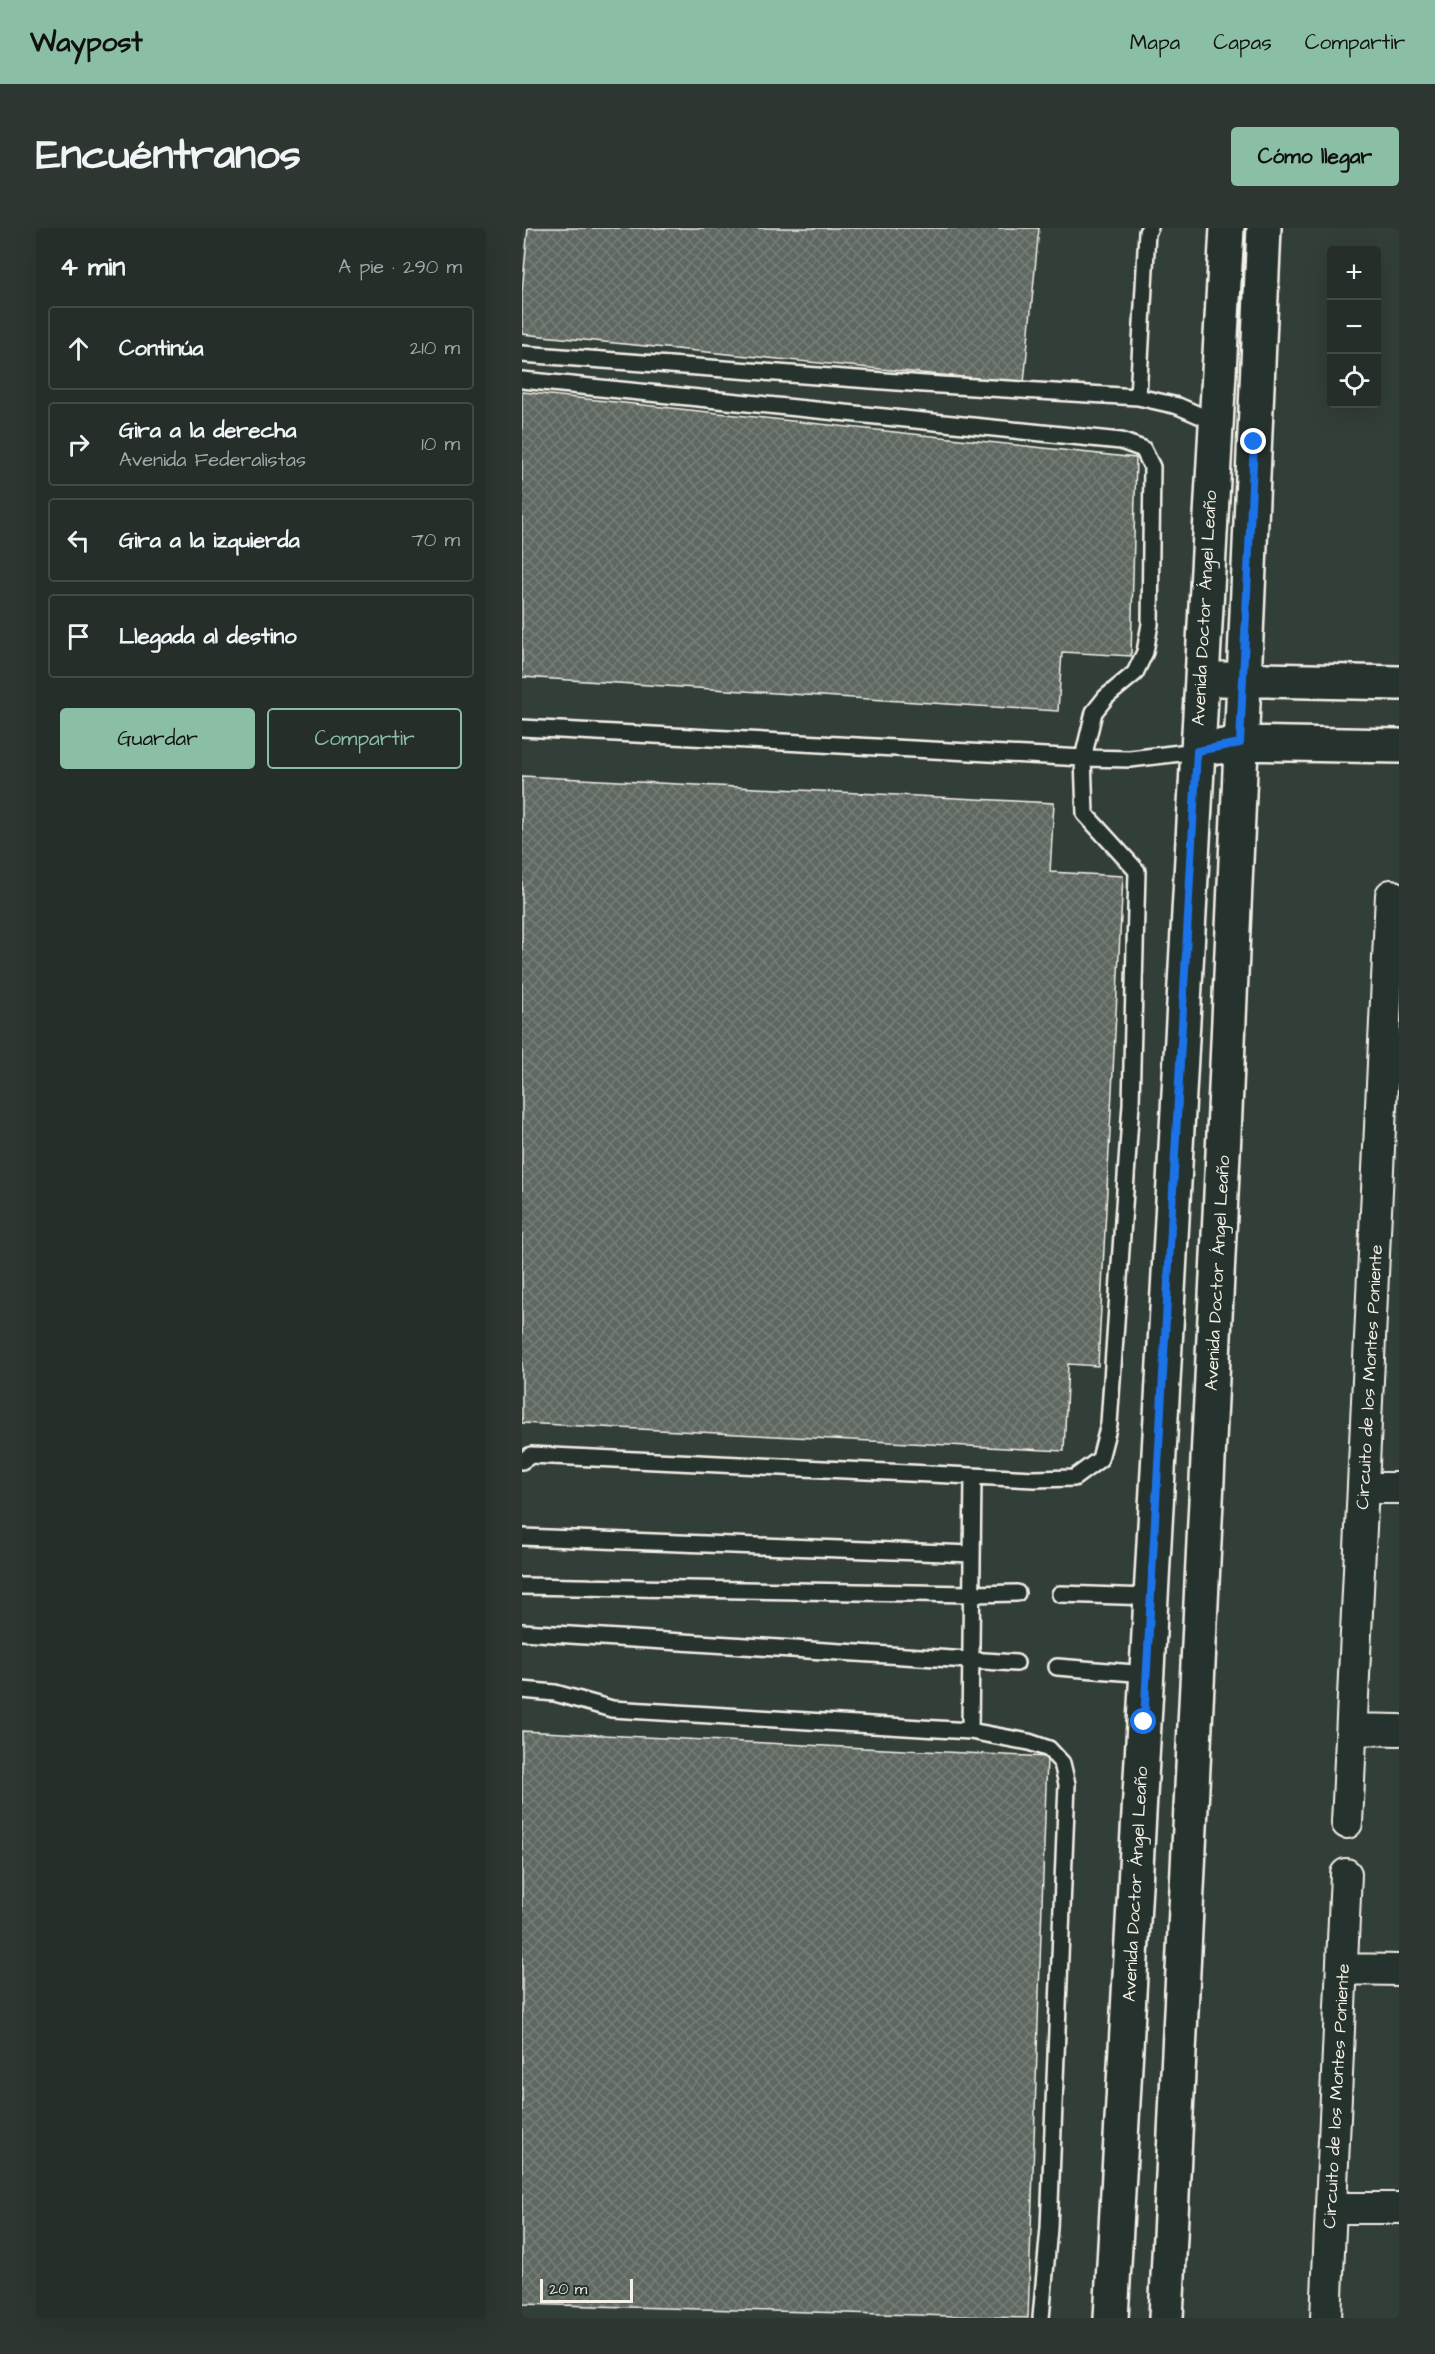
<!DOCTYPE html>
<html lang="es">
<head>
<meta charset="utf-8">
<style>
  body { margin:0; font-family:"Architects Daughter",sans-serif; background:#2e3632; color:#f1f3f6 }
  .controls { position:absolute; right:18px; top:18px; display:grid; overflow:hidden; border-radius:6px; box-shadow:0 6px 24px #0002 }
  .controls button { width:54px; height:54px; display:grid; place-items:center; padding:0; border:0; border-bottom:2px solid #424a47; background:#262e2a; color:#f1f3f6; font:30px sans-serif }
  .scale { position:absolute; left:18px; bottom:15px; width:93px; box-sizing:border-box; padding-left:6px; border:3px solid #f4f1e8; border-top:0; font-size:16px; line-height:21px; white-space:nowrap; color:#f4f1e8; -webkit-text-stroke:4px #26332d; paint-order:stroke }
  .stop { position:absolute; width:18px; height:18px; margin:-14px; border:4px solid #1a73e8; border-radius:50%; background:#fff }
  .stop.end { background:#1a73e8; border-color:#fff; box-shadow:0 2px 6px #0008 }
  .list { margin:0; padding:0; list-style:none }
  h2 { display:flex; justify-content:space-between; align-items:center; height:78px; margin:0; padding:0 24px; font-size:26px }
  h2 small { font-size:20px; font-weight:400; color:#a4a8a8 }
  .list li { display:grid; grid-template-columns:39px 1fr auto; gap:18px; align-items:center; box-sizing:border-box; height:84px; margin:0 12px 12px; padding:0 12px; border:2px solid #424a47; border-radius:6px }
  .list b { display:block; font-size:22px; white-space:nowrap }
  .list p { margin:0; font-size:20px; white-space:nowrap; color:#a4a8a8 }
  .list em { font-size:20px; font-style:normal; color:#a4a8a8 }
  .actions { display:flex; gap:12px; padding:18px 24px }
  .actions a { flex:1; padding:14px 0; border:2px solid #8abfa5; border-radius:6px; text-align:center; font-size:21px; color:#8abfa5 }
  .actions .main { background:#8abfa5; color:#111 }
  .icon { flex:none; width:33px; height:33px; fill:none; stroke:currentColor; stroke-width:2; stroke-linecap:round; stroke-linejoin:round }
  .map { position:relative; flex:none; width:877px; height:2090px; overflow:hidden; border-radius:6px }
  header { display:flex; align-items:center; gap:36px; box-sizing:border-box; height:84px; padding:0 30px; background:#8abfa5; color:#111 }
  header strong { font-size:28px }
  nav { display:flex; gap:33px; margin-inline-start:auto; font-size:21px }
  .intro { display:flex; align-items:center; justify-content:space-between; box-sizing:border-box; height:144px; padding:0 36px }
  h1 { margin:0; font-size:42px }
  .button { padding:15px 27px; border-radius:6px; background:#8abfa5; color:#111; font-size:21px; font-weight:700 }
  main { display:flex; gap:36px; padding:0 36px }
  aside { flex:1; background:#262e2a; border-radius:6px; box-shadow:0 6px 24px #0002 }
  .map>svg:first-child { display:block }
  .building { fill:url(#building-cross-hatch); stroke:#f4f1e8; stroke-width:1.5 }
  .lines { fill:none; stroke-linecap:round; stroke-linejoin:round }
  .lane-casing { stroke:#f4f1e8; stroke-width:20 }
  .street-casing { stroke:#f4f1e8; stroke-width:34 }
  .secondary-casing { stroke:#f4f1e8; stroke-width:38 }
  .lane { stroke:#26332d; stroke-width:15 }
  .street { stroke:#26332d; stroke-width:30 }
  .secondary { stroke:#26332d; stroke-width:33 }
  .route { stroke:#1a73e8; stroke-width:8 }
  .labels { text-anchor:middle; stroke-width:4.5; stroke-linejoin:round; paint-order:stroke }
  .street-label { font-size:18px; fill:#f4f1e8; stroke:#26332d }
</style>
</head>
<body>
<header>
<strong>Waypost</strong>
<nav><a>Mapa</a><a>Capas</a><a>Compartir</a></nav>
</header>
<div class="intro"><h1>Encuéntranos</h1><a class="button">Cómo llegar</a></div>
<main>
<aside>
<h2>4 min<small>A pie · 290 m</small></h2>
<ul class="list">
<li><svg class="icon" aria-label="ahead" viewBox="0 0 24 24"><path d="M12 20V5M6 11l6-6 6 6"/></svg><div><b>Continúa</b></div><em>210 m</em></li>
<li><svg class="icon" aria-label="right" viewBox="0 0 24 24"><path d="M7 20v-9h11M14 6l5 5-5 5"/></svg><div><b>Gira a la derecha</b><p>Avenida Federalistas</p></div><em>10 m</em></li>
<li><svg class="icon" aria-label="left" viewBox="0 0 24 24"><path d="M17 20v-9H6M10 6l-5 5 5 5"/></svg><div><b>Gira a la izquierda</b></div><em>70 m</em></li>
<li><svg class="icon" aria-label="arrive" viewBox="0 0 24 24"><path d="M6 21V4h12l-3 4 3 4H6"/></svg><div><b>Llegada al destino</b></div></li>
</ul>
<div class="actions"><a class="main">Guardar</a><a>Compartir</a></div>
</aside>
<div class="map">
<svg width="877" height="2090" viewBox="0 0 877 2090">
  <defs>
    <pattern id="building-cross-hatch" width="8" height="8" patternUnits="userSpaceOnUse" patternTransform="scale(1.5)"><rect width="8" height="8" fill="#5f6861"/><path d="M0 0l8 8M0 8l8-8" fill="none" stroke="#777e78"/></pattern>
  </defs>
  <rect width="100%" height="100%" fill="#323e38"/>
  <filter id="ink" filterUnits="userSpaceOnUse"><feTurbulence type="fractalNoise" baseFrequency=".0167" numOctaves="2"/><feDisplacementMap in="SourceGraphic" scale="12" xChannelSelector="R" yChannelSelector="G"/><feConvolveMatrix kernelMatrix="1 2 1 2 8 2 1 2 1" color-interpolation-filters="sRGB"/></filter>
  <g filter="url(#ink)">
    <path class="building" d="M6,0H517L502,155L0,106V64Z
      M0,164L614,230L609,428L540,424L536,483L0,449Z
      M0,548L532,575L528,644L601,648L576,1138L546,1136L542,1223L0,1195Z
      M0,1503L525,1529L506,2090L0,2076Z"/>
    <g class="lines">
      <defs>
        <path id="lane" d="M628,0L625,4L616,169L656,178L693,194
          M0,126L402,156L616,169
          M0,152L599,213L621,221L630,239L628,396L623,424L613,445L584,469L572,484L561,530L563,586L615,643L609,876L587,1196L578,1231L552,1250L512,1251L9,1227L0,1233
          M0,500L561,530L608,531L675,523
          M0,1309L450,1326
          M0,1358L449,1366L495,1365
          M538,1366L628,1369
          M0,1404L494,1435
          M535,1439L625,1446
          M0,1462L33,1465L90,1481L448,1503L507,1514L527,1521L540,1535L545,1556L527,2000L519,2090
          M448,1503L451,1249"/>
        <path id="street" d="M841,1260H877
          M830,1501L877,1502
          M825,1595L869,667
          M820,1741L877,1742
          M809,1980H877
          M804,2090L824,1646"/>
        <path id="secondary" d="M699,451L877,455
          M697,519L718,515L877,518
          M589,2090L705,0
          M644,2090L702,905L742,0"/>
      </defs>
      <use href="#lane" class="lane-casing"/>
      <use href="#street" class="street-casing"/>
      <use href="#secondary" class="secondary-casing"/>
      <use href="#lane" class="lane"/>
      <use href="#street" class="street"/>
      <use href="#secondary" class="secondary"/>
    </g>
  </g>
  <g class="lines" filter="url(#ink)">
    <path class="route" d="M622,1494L675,523L718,515L732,214"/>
  </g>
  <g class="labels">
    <g class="street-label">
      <text transform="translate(682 380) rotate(-87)" y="6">Avenida Doctor Ángel Leaño</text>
      <text transform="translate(695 1045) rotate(-87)" y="6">Avenida Doctor Ángel Leaño</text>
      <text transform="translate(847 1149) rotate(-87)" y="6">Circuito de los Montes Poniente</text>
      <text transform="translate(613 1656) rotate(-87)" y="6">Avenida Doctor Ángel Leaño</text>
      <text transform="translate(814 1868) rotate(-87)" y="6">Circuito de los Montes Poniente</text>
    </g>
  </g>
</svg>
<div class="controls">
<button>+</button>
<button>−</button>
<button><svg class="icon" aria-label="locate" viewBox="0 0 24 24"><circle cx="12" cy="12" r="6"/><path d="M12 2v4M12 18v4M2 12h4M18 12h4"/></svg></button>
</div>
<div class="scale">20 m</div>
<div class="stop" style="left:622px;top:1494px"></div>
<div class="stop end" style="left:732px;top:214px"></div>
</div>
</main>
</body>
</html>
